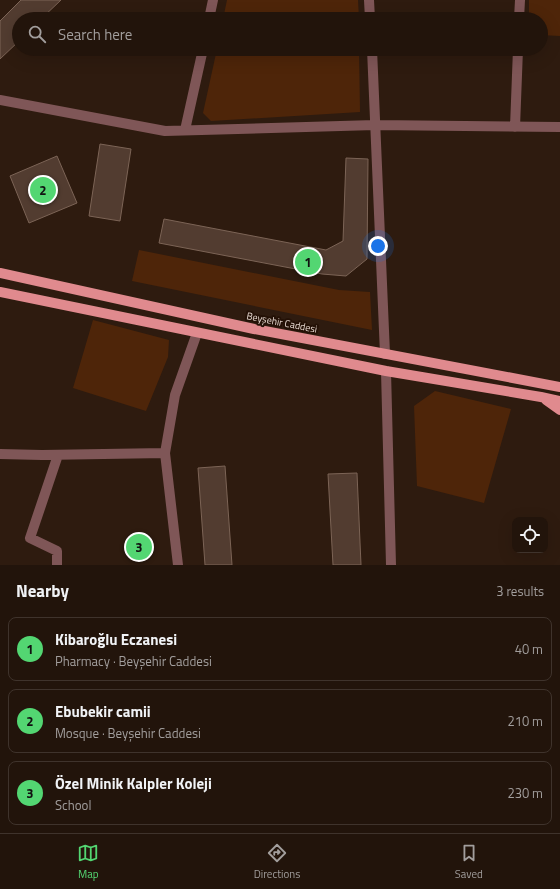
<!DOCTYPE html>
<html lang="en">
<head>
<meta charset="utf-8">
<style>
  body { margin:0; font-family:"Titillium Web",sans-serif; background:#2e2119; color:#f1f3f6 }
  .controls { position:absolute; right:12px; bottom:12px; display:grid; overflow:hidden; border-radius:8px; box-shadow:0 4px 16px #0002 }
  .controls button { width:36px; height:36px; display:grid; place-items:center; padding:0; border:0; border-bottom:1px solid #3f332c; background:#22140b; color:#f1f3f6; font:20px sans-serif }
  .you { position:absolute; left:378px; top:246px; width:14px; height:14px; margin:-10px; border:3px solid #fff; border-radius:50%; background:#1a73e8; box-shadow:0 0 0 6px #1a73e833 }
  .badge { display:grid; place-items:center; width:26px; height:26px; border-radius:50%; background:#53d672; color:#111; font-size:13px; font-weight:700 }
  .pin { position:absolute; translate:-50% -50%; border:2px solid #fff; box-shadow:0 1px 4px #0006 }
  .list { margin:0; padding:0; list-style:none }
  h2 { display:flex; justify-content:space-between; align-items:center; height:52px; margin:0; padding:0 16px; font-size:17px }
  h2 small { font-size:13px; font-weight:400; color:#a29e9d }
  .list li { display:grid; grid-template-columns:26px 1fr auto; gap:12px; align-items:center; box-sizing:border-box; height:64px; margin:0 8px 8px; padding:0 8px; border:1px solid #3f332c; border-radius:8px }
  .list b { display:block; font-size:15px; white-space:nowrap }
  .list p { margin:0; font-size:13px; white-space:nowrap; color:#a29e9d }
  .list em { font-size:13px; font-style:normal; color:#a29e9d }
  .icon { flex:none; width:22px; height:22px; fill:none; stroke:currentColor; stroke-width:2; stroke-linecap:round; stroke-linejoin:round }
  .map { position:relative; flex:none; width:560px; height:565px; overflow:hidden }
  .search { position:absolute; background:#22140b; box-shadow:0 4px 16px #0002; left:12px; right:12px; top:12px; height:44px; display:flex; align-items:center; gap:10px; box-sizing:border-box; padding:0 14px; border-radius:22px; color:#a29e9d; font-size:15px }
  .sheet { height:268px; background:#22140b }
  nav { display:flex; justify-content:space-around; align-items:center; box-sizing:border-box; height:56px; border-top:1px solid #3f332c; background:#22140b; font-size:11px; color:#a29e9d }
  nav a { display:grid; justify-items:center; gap:2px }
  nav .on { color:#53d672 }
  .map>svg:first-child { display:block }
  .green { fill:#4e2509 }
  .building { fill:#523c30; stroke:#7c6456 }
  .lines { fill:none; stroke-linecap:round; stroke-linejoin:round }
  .minor { stroke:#7f5657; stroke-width:10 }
  .primary { stroke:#e08a8e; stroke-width:10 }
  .labels { text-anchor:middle; stroke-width:4; stroke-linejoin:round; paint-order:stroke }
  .street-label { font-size:10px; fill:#e8dad2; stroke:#241106 }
</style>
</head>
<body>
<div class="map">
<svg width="560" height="565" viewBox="0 0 560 565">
  <rect width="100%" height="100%" fill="#2e1b0f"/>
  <path class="green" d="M227,0H358L359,19H223Z
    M529,0H560V36L541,35V19H529Z
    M217,49H359L360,112L211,121L203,113Z
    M139,250L339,290L370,292L372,330L132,281Z
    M93,320L169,340L168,357L146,411L73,388Z
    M435,391L511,409L484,503L417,486L414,406Z"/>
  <path class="building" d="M21,0H61L41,19H19V41L0,59V21Z
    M100,144L131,149L120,221L89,216Z
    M57,156L77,203L29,223L10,176Z
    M346,158L368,159L367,259L346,276L322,274L159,243L164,219L326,250L343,241Z
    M225,466L232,565H205L198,468Z
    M357,473L361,565H333L328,474Z"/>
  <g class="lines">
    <path class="minor" d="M369,0L370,19
      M209,19L213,0
      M519,19L520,0
      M372,49L385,354
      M0,100L165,131L375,125L560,127
      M515,127L518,49
      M185,130L203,49
      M386,371L391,565
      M0,454L42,455L165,453
      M57,565V551L30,538L58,455
      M178,565L165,453L175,395L197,333"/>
    <path class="primary" d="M0,273L254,329L560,387
      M0,292L386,371L541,397L560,401
      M546,400L560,410"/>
  </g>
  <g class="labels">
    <g class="street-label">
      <text transform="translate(282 322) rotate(11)" y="4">Beyşehir Caddesi</text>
    </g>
  </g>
</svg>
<div class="controls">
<button><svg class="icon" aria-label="locate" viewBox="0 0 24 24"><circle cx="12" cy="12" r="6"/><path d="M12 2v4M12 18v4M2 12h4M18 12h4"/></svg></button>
</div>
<div class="you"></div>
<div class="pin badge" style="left:308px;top:262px">1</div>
<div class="pin badge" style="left:43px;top:190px">2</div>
<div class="pin badge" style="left:139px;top:547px">3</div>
<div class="search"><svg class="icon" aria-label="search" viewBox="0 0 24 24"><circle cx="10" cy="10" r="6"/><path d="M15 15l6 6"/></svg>Search here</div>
</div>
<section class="sheet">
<h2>Nearby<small>3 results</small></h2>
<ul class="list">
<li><span class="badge">1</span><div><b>Kibaroğlu Eczanesi</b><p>Pharmacy · Beyşehir Caddesi</p></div><em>40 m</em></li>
<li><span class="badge">2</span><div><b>Ebubekir camii</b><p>Mosque · Beyşehir Caddesi</p></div><em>210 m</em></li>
<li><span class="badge">3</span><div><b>Özel Minik Kalpler Koleji</b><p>School</p></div><em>230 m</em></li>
</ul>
</section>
<nav>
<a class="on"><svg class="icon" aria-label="map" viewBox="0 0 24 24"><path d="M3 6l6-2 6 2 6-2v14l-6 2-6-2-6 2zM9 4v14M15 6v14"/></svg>Map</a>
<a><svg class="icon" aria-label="directions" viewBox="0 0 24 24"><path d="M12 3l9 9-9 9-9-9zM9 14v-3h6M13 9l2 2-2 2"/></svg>Directions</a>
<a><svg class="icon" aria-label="saved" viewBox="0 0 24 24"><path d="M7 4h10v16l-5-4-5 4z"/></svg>Saved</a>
</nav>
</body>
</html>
